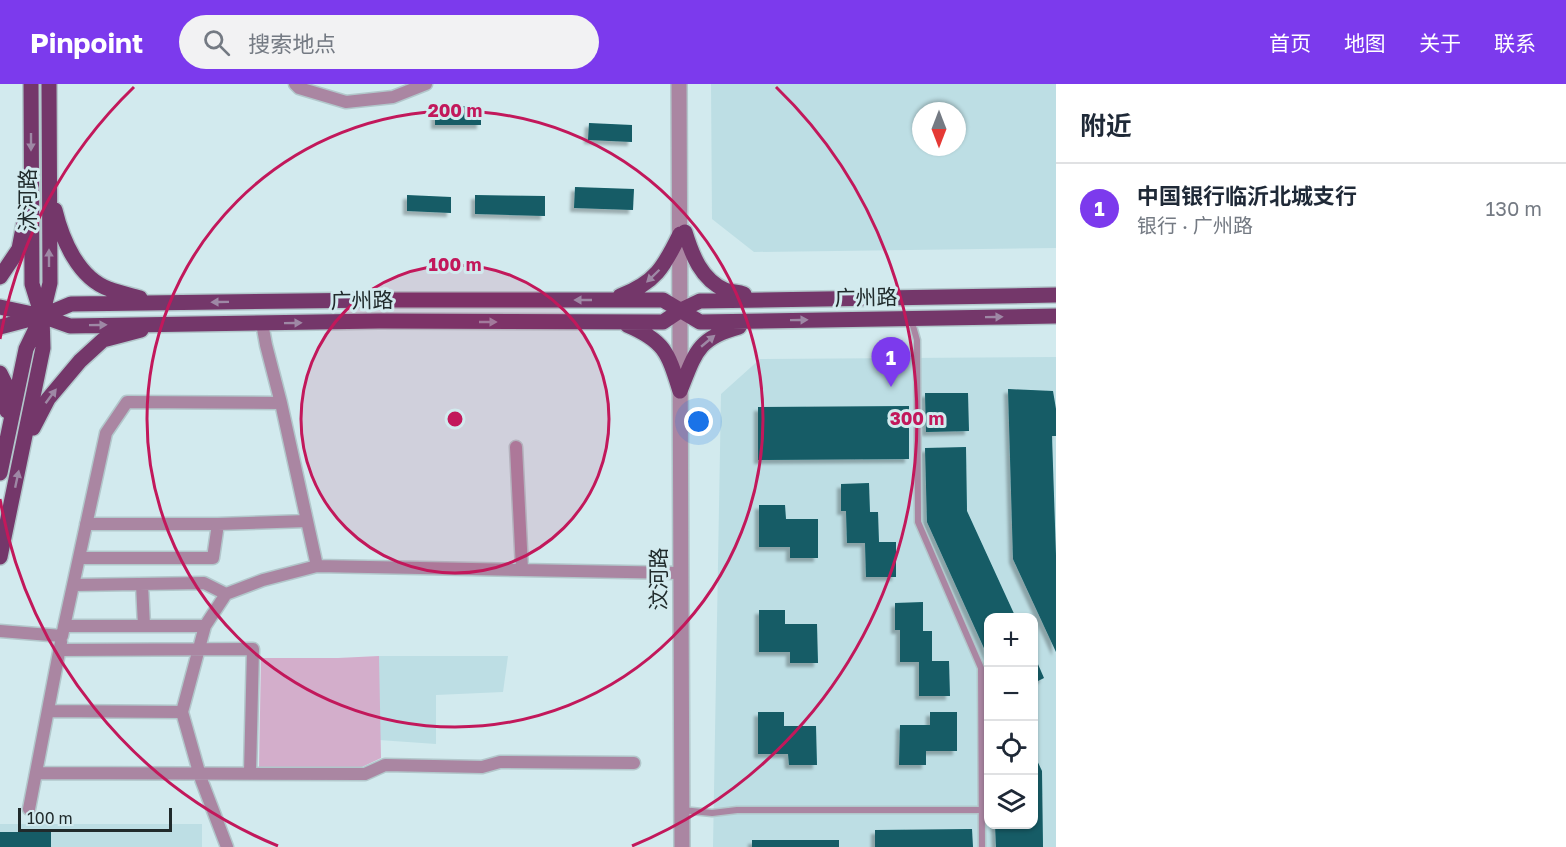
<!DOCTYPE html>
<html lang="zh">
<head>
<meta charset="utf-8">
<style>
  body { margin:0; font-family:"Golos Text","Noto Sans SC",sans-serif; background:#f2f2f3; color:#1f2937 }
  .controls { position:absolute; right:18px; bottom:18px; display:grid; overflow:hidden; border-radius:12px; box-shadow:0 2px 4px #0004 }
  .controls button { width:54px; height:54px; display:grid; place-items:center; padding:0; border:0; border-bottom:2px solid #e0e1e3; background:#fff; color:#1f2937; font:30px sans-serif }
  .compass { position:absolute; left:912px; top:18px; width:54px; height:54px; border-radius:50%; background:#fff; box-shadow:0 2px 4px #0004; rotate:180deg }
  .scale { position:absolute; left:18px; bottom:15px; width:154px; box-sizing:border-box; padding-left:6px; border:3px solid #202a2b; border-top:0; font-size:16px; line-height:21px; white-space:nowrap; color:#202a2b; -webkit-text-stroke:4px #d2eaee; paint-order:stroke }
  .you { position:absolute; left:699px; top:338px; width:21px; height:21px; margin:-15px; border:4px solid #fff; border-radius:50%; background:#1a73e8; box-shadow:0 0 0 9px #1a73e833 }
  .badge { display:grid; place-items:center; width:39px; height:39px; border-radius:50%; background:#7c3aed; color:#fff; font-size:20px; font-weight:700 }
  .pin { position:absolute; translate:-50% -50px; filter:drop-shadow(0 2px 3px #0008) }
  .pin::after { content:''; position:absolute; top:32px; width:21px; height:18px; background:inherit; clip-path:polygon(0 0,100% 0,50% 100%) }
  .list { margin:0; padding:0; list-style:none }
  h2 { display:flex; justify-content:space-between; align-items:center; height:78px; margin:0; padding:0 24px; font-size:26px }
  h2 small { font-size:20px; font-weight:400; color:#747a83 }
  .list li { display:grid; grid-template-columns:39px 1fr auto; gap:18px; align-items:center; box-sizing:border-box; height:90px; padding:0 24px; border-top:2px solid #e0e1e3 }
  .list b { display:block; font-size:22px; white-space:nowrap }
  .list p { margin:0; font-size:20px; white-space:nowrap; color:#747a83 }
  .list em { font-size:20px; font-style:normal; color:#747a83 }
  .icon { flex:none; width:33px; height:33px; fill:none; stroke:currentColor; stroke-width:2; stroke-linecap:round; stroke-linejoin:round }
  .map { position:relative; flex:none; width:1056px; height:763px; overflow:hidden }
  header { display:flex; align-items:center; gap:36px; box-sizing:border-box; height:84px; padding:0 30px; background:#7c3aed; color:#fff }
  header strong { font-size:28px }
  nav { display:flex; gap:33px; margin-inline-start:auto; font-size:21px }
  .search { width:420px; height:54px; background:#f2f2f3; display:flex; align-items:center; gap:15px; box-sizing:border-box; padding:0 21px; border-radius:33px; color:#747a83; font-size:22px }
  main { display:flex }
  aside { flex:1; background:#fff }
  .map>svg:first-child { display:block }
  .built { fill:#bddee4; fill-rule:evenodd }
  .green { fill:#d3aecb }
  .building { fill:#135c66; filter:url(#shadow) }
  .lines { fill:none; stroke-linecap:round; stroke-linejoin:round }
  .service-casing { stroke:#b2c7cb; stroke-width:9 }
  .minor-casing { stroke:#b2c7cb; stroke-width:15 }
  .tertiary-casing { stroke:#b2c7cb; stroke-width:18 }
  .primary-casing { stroke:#b2c7cb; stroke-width:18 }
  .service { stroke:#aa86a2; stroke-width:6 }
  .minor { stroke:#aa86a2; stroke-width:12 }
  .tertiary { stroke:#aa86a2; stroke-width:15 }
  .primary { stroke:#74376a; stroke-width:15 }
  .oneway { fill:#9e88a5 }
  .ring { fill:none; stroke:#c2185b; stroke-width:3 }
  .labels { text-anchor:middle; stroke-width:6; stroke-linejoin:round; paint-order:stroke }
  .street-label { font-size:21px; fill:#202a2b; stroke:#d2eaee }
  .centre { fill:#c2185b; stroke:#d2eaee; stroke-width:3 }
  .ring-label { font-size:18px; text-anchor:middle; font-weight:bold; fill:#c2185b; stroke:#d2eaee; stroke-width:6; stroke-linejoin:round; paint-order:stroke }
</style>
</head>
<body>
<header>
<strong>Pinpoint</strong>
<div class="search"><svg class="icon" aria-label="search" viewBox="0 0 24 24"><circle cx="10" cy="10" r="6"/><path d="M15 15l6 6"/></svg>搜索地点</div>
<nav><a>首页</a><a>地图</a><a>关于</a><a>联系</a></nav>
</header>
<main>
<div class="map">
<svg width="1056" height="763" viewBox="0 0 1056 763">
  <defs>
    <filter id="shadow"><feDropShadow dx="-4" dy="4" stdDeviation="1.5" flood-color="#0004"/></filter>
  </defs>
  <rect width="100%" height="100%" fill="#d2eaee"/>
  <path class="built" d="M711,0H1056V164L754,168L712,135ZM921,27H957V63H921Z
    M1056,273V763H713L721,310L760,275ZM988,534H1034V740H988Z
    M379,572H508L503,608L436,611V660L379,656Z
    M0,740H202V763H0Z"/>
  <path class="green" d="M379,572L381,674L362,683L259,684L261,574H338Z"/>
  <path class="building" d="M435,22H481V41H435Z
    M589,39L632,41V58L588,56Z
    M575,103L634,105L633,126L574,124Z
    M407,111L451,113V129L407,127Z
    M475,111L545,112V132L475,130Z
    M1008,305L1053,307L1056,325V352H1052L1056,471V568L1013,475Z
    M925,309H968L969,347L926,348Z
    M909,322V375L758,376V323Z
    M966,363L967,427L1016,534H988V573L927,438L925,364Z
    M869,399L870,428H878L879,458H896V493H866L865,459H847L846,427H841V400Z
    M759,421H785L786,435H818V474H790V463H759Z
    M923,518V547H932V577H949L950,612H919V578H900V546H895V519Z
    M759,526H785V540H817L818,579H790V568H759Z
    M1034,571L1044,594L1034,599Z
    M758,628H784V642H816L817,681H789L788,670H758Z
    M930,628H957V667H926V681H899L900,641H930Z
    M1034,670L1042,687L1043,763H996L995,740H1034Z
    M972,745L973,763H875V746Z
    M0,748H51V763H0Z
    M752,756H839V763H752Z"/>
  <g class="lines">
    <defs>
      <path id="service" d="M911,235L917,256L918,438L981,584L982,763
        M682,726L712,729L737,726H981"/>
      <path id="minor" d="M295,0L299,4L346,18L393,13L426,0
        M516,363L522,485
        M86,440H218L307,437
        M79,474H213L218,440
        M317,482L679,489
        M142,500L144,542
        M73,501L204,499L226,510
        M64,542H205
        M0,547L62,552L106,349L127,318L281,319
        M59,566L253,565L250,689
        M48,627L182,628
        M36,689L365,690L385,681L482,683L500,678L634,679
        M29,725L61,558
        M227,763L201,695L182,628L205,542L226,510L263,496L317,482L281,319L266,261L262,239"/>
      <path id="tertiary" d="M679,0L682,763"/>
      <path id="primary" d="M55,126C62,155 78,194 109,205C119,209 130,211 140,214
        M685,148C692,171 701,195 725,206C731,208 738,208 744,210
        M0,193L19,165L25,134
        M620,212C655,199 664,183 680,150
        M0,223L42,232L70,242L379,237L663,238L681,226L700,217L1056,211
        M627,241C665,257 668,269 680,307
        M0,243L42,232L71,220L379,216H663L700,238L1056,232
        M0,289L6,301L7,327
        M680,307C695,270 697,254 739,243
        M33,344L48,315L80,277L103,256L141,246
        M0,389L26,265L42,232L50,199L49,0
        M0,473L43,264L42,232L32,200L31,0"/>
    </defs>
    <use href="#service" class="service-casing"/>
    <use href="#minor" class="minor-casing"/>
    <use href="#tertiary" class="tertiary-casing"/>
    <use href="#primary" class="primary-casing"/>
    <use href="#service" class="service"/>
    <use href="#minor" class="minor"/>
    <use href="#tertiary" class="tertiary"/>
    <use href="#primary" class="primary"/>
  </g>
  <defs><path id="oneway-solid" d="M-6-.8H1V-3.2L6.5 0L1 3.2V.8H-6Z" transform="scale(1.5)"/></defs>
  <g class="oneway">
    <use href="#oneway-solid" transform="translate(31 58) rotate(90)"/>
    <use href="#oneway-solid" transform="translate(49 174) rotate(-90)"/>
    <use href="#oneway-solid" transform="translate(653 192) rotate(136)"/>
    <use href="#oneway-solid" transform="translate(583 216) rotate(-180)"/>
    <use href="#oneway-solid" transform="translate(220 218) rotate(179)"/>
    <use href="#oneway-solid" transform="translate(994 233) rotate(-1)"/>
    <use href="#oneway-solid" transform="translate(799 236) rotate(-1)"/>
    <use href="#oneway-solid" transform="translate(488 238)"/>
    <use href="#oneway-solid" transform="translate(293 239) rotate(-1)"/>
    <use href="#oneway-solid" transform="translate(98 241) rotate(-1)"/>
    <use href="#oneway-solid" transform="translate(708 257) rotate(-40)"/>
    <use href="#oneway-solid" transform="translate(51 312) rotate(-53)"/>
    <use href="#oneway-solid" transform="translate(17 395) rotate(-78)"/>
  </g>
  <circle cx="455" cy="335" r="154" fill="#c2185b" fill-opacity=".12"/>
  <g class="ring">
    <circle cx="455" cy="335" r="154"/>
    <circle cx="455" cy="335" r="308"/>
    <path d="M278 762A462 462 0 0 1 0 415M0 255A462 462 0 0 1 134 3M776 3A462 462 0 0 1 632 762"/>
  </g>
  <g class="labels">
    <g class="street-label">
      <text transform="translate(28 116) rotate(-90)" y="7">沭河路</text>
      <text transform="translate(866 214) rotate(-1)" y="7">广州路</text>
      <text transform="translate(362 217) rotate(-1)" y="7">广州路</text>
      <text transform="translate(659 495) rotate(-90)" y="7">汶河路</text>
    </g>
  </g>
  <circle cx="455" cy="335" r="9" class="centre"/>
  <g class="ring-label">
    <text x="455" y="33">200 m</text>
    <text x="455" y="187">100 m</text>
    <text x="917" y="341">300 m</text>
  </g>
</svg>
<div class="controls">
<button>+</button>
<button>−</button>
<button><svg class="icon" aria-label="locate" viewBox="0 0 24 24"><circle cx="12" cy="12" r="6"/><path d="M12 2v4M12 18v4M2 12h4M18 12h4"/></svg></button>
<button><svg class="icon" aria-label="layers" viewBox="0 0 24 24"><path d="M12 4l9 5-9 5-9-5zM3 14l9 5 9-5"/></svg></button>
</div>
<svg class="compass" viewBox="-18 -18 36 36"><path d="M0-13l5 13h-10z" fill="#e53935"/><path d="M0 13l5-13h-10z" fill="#747a83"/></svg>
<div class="scale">100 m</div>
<div class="you"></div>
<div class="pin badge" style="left:891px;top:303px">1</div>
</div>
<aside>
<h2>附近<small></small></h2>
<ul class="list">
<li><span class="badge">1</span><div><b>中国银行临沂北城支行</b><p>银行 · 广州路</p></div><em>130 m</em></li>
</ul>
</aside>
</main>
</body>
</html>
